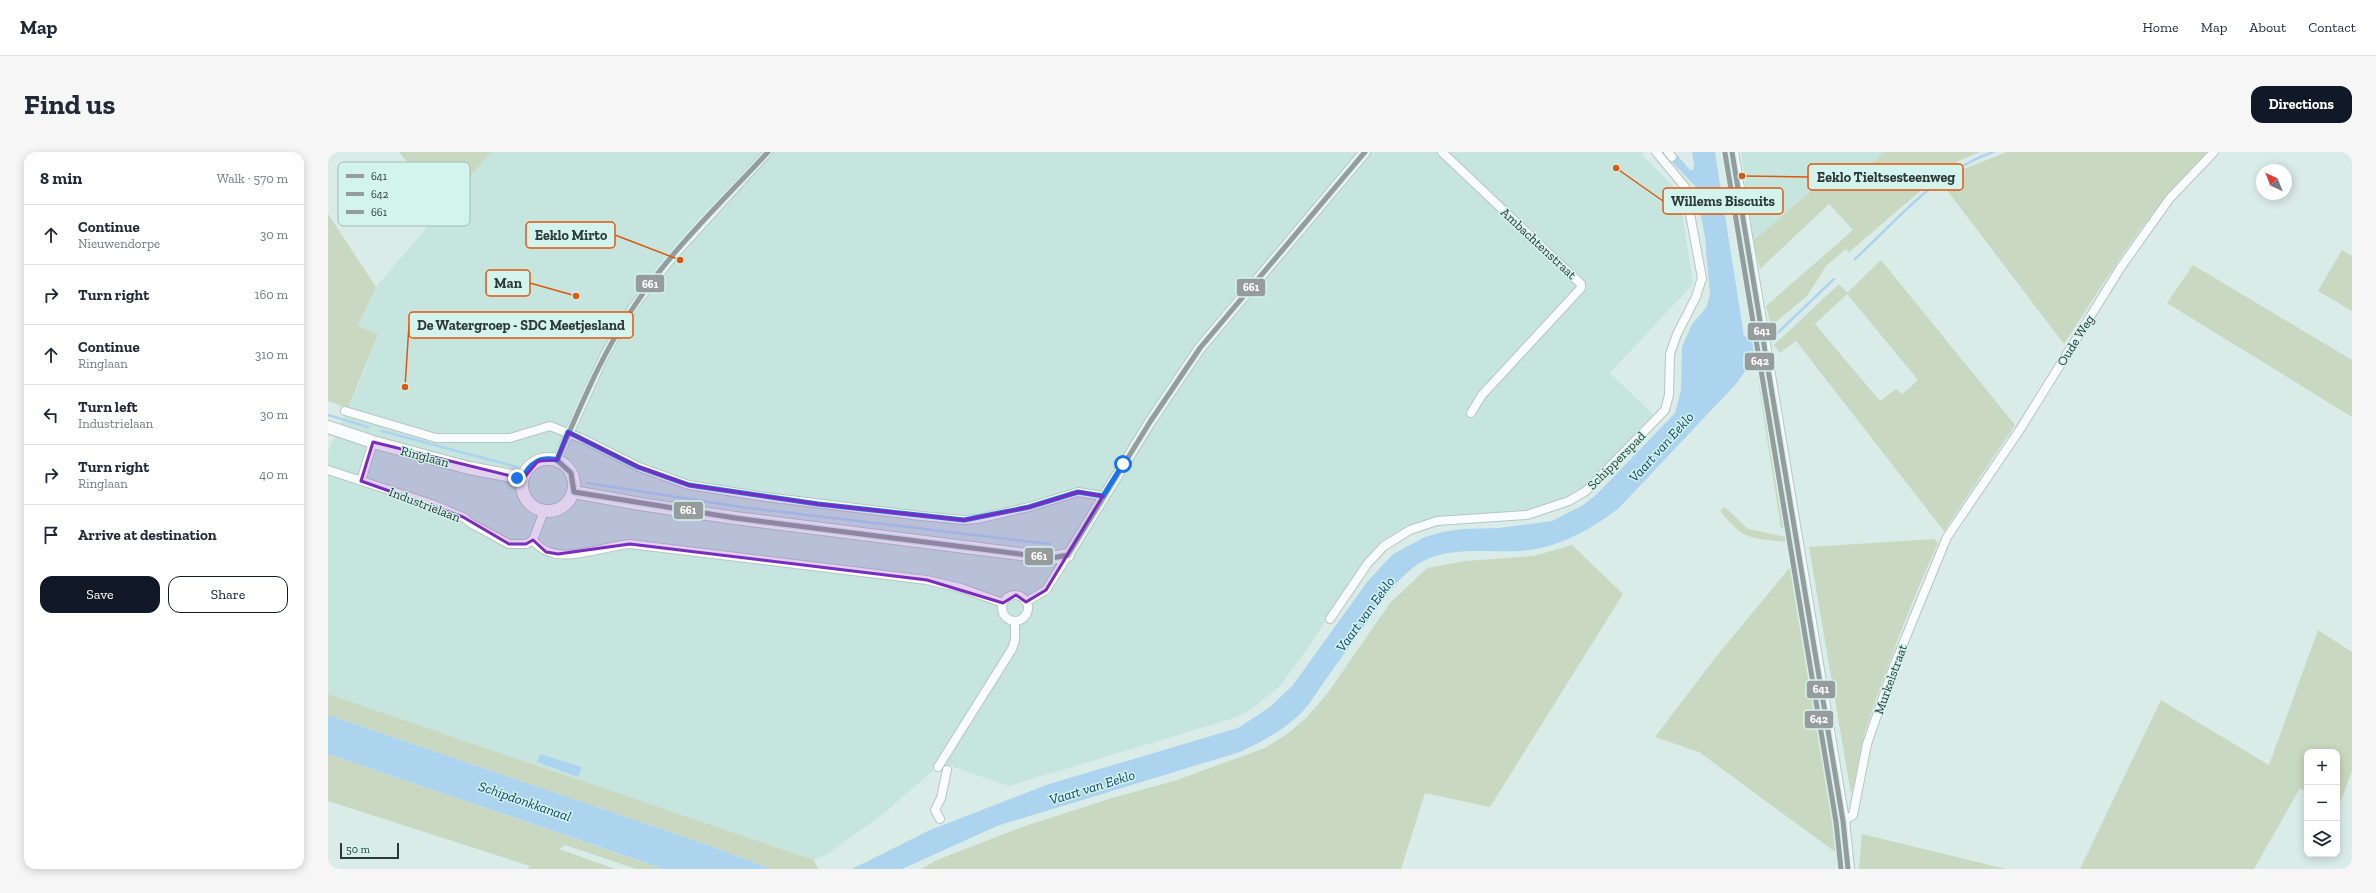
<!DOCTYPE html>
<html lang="en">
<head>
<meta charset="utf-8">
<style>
  body { margin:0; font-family:"Zilla Slab",serif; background:#f6f6f7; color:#1f2937 }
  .controls { position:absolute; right:12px; bottom:12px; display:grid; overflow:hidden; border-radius:8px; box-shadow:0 2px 10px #0003 }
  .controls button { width:36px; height:36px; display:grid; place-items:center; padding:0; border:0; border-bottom:1px solid #e0e1e3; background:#fff; color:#1f2937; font:20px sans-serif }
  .compass { position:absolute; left:1928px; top:12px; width:36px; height:36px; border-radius:50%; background:#fff; box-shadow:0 2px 10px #0003; rotate:317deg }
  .scale { position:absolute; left:12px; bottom:10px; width:59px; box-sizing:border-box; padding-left:4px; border:2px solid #2c3937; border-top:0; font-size:11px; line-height:14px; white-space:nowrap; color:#2c3937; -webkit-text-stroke:3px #d3f3ed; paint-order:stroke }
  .stop { position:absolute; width:12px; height:12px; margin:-9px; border:3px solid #1a73e8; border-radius:50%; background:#fff }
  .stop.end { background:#1a73e8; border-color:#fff; box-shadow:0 1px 4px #0008 }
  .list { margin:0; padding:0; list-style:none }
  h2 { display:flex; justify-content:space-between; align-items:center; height:52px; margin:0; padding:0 16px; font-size:17px }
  h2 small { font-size:13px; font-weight:400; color:#747a83 }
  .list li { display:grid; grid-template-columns:26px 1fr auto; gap:12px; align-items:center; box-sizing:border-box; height:60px; padding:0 16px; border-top:1px solid #e0e1e3 }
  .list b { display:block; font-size:15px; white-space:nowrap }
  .list p { margin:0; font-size:13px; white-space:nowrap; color:#747a83 }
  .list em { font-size:13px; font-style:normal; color:#747a83 }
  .actions { display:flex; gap:8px; padding:12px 16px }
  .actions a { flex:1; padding:9px 0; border:1px solid #111827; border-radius:12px; text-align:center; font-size:14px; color:#111827 }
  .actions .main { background:#111827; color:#fff }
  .icon { flex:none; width:22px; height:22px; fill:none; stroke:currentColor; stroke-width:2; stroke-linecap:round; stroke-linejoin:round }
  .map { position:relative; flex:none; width:2024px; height:717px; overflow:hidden; border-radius:12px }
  header { display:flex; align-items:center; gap:24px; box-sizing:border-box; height:56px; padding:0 20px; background:#fff; border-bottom:1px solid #e0e1e3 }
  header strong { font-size:19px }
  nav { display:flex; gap:22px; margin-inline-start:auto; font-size:14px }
  .intro { display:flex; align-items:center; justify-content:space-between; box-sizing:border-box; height:96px; padding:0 24px }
  h1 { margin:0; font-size:28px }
  .button { padding:10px 18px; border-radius:12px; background:#111827; color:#fff; font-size:14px; font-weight:700 }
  main { display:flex; gap:24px; padding:0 24px }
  aside { flex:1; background:#fff; border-radius:12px; box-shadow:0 2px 10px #0003 }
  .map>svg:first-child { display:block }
  .built { fill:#c7e5df }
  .green { fill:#c9d8c0; fill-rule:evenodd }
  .water { fill:#add4ef }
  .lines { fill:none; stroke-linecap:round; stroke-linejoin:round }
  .stream { stroke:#add4ef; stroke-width:2.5 }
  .minor-casing { stroke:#b7c5c2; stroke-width:10 }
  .tertiary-casing { stroke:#b7c5c2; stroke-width:12 }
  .secondary-casing { stroke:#b7c5c2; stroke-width:14 }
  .minor { stroke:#f9fcfc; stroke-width:8 }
  .tertiary { stroke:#f9fcfc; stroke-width:10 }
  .secondary { stroke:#f9fcfc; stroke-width:12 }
  .bus-1-casing { stroke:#d3f3ed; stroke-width:8 }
  .bus-2-casing { stroke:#d3f3ed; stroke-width:8 }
  .bus-3-casing { stroke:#d3f3ed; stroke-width:8 }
  .bus-1 { stroke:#969c9b; stroke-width:5 }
  .bus-2 { stroke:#969c9b; stroke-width:5 }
  .bus-3 { stroke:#969c9b; stroke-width:5 }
  .route { stroke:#1a73e8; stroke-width:5 }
  .marked { fill:#7b2cbf; fill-opacity:0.2; stroke:#7b2cbf; stroke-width:3; stroke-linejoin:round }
  .labels { text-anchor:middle; stroke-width:3; stroke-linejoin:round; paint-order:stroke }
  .street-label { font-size:13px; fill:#2c3937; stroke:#d3f3ed }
  .water-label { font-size:14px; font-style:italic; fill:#0c4369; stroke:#d3f3ed }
  .key { fill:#d3f3ed; stroke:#a1bbb6; stroke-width:1 }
  .key-label { font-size:11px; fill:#2c3937 }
  .leader { fill:none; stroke:#df570e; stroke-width:1.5 }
  .callout-dot { fill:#df570e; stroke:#d3f3ed; stroke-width:1.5 }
  .callout { fill:#d3f3ed; stroke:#df570e; stroke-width:1.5 }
  .callout-label { font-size:14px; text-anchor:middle; font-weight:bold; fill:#2c3937 }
  .line-badge { stroke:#d3f3ed; stroke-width:1.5 }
  .badge-label { font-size:11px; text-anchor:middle; font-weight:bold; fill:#fff }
</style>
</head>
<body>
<header>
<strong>Map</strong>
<nav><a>Home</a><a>Map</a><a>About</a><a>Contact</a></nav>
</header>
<div class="intro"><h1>Find us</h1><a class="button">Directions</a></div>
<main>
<aside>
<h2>8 min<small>Walk · 570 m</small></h2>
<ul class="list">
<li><svg class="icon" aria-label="ahead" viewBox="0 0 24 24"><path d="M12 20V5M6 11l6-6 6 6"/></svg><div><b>Continue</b><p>Nieuwendorpe</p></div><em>30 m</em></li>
<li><svg class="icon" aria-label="right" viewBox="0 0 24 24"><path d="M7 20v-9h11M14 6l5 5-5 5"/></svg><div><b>Turn right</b></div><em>160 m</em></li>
<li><svg class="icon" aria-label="ahead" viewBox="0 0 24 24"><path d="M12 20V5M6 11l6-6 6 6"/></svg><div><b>Continue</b><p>Ringlaan</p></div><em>310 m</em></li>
<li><svg class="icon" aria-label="left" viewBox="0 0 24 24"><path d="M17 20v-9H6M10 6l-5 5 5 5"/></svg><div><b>Turn left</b><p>Industrielaan</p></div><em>30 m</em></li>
<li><svg class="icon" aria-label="right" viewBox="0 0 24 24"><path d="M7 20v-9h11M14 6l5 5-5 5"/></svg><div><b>Turn right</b><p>Ringlaan</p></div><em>40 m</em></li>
<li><svg class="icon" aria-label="arrive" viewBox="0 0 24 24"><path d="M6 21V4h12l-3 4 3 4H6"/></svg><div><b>Arrive at destination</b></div></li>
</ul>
<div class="actions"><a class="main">Save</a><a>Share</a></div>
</aside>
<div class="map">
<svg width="2024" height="717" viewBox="0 0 2024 717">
  <rect width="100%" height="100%" fill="#daece8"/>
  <path class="built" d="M163,0H1316L1314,3L1351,40L1365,132L1282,221L1327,264L1259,333L1244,343L1213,355L1182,361L1110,366L1076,376L1054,389L1033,413L983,492L951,535L921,559L903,567L681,634L614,611L555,662L500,702L486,708L0,542V299L30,234L50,182L30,175L48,135Z
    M1413,0H1556L1526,28L1512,14L1425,89Z"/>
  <path class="green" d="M71,0H163L116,55Z
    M1556,0H1652L1632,8L1619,16L1521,100L1518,97L1498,114L1479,144L1443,174L1438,154L1525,78L1501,52L1432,117L1425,89L1512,14L1526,28Z
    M1679,0H1880C1821,55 1780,125 1736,192L1615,33L1628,20Z
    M0,62L48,135L30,174L50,182L20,256L0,249Z
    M2014,98L2024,104V159L1990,139Z
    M1553,108L1687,273L1616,379L1468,189L1452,201L1446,193L1511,132L1519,141ZM1519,142L1590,228L1574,242L1568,237L1552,249L1487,172Z
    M1865,113L2024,208V265L1839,151Z
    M1437,234L1460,375L1453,376L1431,235Z
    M1397,355L1420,377L1458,385L1457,390C1420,385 1417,389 1392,359Z
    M1606,387L1610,391C1582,453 1558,516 1537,580C1531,600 1530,623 1523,642L1481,395Z
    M1244,393L1295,442L1162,655L1097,641L1073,717H593L609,708L694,675L784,646L846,629L937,596L962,580L979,565L999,542L1062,451L1099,416L1138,409L1206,404Z
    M1463,414L1510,702L1371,600L1327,585L1387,506Z
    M1990,478L2024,500V619L2009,659V600H1979V640L1972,636L1926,717H1752L1833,548L1941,613Z
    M0,542L486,708L490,717H443L371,690L0,563Z
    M0,602L297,704L336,717H308L237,693L231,697L287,717H200L202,714L0,649Z
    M1534,682L1678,717H1531Z"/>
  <path class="water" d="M1364,0H1387L1416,184L1428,188L1430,201L1408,232L1290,357C1262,378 1230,396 1194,399C1162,401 1119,393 1090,412C1070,426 1056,446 1042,466C1027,487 1011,508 996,530C988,541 981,554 971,563C953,580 933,590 912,600L669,674L574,717H524L602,678L721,632L910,576L942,555L965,533L1039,430L1065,402L1097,385L1114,380L1134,377L1171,376L1224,369L1255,353L1268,343L1347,261L1353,238L1354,195L1364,172L1378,156L1382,143L1377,86L1368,35L1341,7L1348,2L1362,18H1365L1366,11Z
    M0,563L371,690L443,717H336L0,602Z
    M212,602L254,615L250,625L209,610Z"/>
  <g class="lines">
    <path class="stream" d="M1527,107C1569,68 1609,19 1665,0
      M1440,190L1506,127
      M0,263L40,275
      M54,279L189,315
      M259,331L413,355L722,392"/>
    <defs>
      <path id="minor" d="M1114,0L1253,132V136L1154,243L1143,261
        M1340,0L1344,5
        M17,259L108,286H182L222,274L255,287L311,315L361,333L438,345L593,364L636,368L649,367L701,355L750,340L775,344
        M229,308L277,202L305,155L346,103L440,0
        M0,318L104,352L135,365L144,372L181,392H198L205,388L216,359
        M33,329L45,290
        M205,388C227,417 272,394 302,392L599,428L633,436L675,451
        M674 456a13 13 0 1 1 26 0a13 13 0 1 1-26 0Z
        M698,450L718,438L740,403
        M1002,467L1040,411L1056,394L1082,378L1109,369L1199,363L1241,349L1258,339L1337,258L1341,243L1342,202L1349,182L1368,145L1374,126L1357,35L1328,0
        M610,615L684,497L687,488V469
        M612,667L607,658L613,646L619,618
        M1515,669L1525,663L1539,592L1566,514L1619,385L1691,279L1793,115L1842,46L1886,0"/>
      <path id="tertiary" d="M740,403L822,270L872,196L1037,0"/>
      <path id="secondary" d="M1404,0L1515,669L1520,717
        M0,275L45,290L141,316L195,326
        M194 333a26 26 0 1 1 52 0a26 26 0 1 1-52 0Z
        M246,340L312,352L407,366L724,406L740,403"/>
    </defs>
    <use href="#minor" class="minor-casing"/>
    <use href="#tertiary" class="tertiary-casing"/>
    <use href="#secondary" class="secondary-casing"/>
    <use href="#minor" class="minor"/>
    <use href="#tertiary" class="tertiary"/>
    <use href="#secondary" class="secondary"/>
    <defs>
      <path id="bus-1" d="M1404,0L1515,669L1520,717"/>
      <path id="bus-2" d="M1397,1L1508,670L1513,717"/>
      <path id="bus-3" d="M440,0C394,50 342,99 305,156C273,203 252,256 229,308L243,321L246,340L407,366L724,406L740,403L822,270L872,196L1037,0"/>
    </defs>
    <use href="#bus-1" class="bus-1-casing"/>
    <use href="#bus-2" class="bus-2-casing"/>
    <use href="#bus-3" class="bus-3-casing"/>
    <use href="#bus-1" class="bus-1"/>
    <use href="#bus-2" class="bus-2"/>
    <use href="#bus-3" class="bus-3"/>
  </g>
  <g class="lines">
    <path class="route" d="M189,326H195C201,311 213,304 229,308L240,280L310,315L361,333L490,352L636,368L701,355L750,340L775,344L795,312"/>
  </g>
  <path class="marked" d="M240,280L311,315L361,333L490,352L636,368L701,355L750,340L775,344L718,438L698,450L688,443L675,451L599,428L302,392L230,402L218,400L205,388L198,392H181L135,365L33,329L45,290L195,327L210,309L229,308Z"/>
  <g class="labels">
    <g class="street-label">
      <text transform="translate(1211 91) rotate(43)" y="5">Ambachtenstraat</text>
      <text transform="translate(1747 188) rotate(-58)" y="5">Oude Weg</text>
      <text transform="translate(97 304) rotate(15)" y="5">Ringlaan</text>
      <text transform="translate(1288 308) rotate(-45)" y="5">Schipperspad</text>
      <text transform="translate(97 352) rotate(21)" y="5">Industrielaan</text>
      <text transform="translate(1562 527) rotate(-70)" y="5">Murkelstraat</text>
    </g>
    <g class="water-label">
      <text transform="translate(1333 295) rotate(-48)" y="5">Vaart van Eeklo</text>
      <text transform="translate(1037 462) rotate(-54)" y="5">Vaart van Eeklo</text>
      <text transform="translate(764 635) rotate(-17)" y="5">Vaart van Eeklo</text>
      <text transform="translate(197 649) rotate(19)" y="5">Schipdonkkanaal</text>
    </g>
  </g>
  <rect x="10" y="10" width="132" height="64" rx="6" class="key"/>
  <rect x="18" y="22" width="18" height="4" fill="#969c9b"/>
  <rect x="18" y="40" width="18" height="4" fill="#969c9b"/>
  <rect x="18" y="58" width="18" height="4" fill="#969c9b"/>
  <g class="key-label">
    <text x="43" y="28">641</text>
    <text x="43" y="46">642</text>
    <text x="43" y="64">661</text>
  </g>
  <path class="leader" d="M1414 24L1480 25M1288 16L1335 49M352 108L287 83M248 144L202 131M77 235L81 173"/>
  <g class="callout-dot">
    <circle cx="1414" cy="24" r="4"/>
    <circle cx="1288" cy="16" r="4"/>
    <circle cx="352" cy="108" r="4"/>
    <circle cx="248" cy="144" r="4"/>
    <circle cx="77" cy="235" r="4"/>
  </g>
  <g class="callout">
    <rect x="1480" y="12" width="155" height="26" rx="4"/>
    <rect x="1335" y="36" width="120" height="26" rx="4"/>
    <rect x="198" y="70" width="89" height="26" rx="4"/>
    <rect x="158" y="118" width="44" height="26" rx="4"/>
    <rect x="81" y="160" width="224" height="26" rx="4"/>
  </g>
  <g class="callout-label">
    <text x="1558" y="30">Eeklo Tieltsesteenweg</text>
    <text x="1395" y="54">Willems Biscuits</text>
    <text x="243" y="88">Eeklo Mirto</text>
    <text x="180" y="136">Man</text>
    <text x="193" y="178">De Watergroep - SDC Meetjesland</text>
  </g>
  <g class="line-badge">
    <rect x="307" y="122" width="30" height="19" rx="4" fill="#969c9b"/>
    <rect x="908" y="126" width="30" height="19" rx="4" fill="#969c9b"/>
    <rect x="1419" y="170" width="30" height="19" rx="4" fill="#969c9b"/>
    <rect x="1416" y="200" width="31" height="19" rx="4" fill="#969c9b"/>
    <rect x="345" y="349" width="31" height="19" rx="4" fill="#969c9b"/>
    <rect x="696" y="395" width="30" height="19" rx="4" fill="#969c9b"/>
    <rect x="1478" y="528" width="30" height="19" rx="4" fill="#969c9b"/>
    <rect x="1476" y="558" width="30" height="19" rx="4" fill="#969c9b"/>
  </g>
  <g class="badge-label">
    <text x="322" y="136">661</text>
    <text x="923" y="139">661</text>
    <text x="1434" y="183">641</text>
    <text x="1432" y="213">642</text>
    <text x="360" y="362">661</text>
    <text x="711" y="408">661</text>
    <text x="1493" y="541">641</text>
    <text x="1491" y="571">642</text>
  </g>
</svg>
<div class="controls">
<button>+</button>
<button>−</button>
<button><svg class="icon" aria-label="layers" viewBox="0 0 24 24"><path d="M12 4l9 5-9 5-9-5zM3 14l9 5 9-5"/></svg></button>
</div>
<svg class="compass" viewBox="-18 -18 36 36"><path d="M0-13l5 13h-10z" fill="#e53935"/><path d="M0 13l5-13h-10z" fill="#747a83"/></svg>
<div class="scale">50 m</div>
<div class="stop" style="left:795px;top:312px"></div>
<div class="stop end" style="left:189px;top:326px"></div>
</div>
</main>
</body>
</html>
